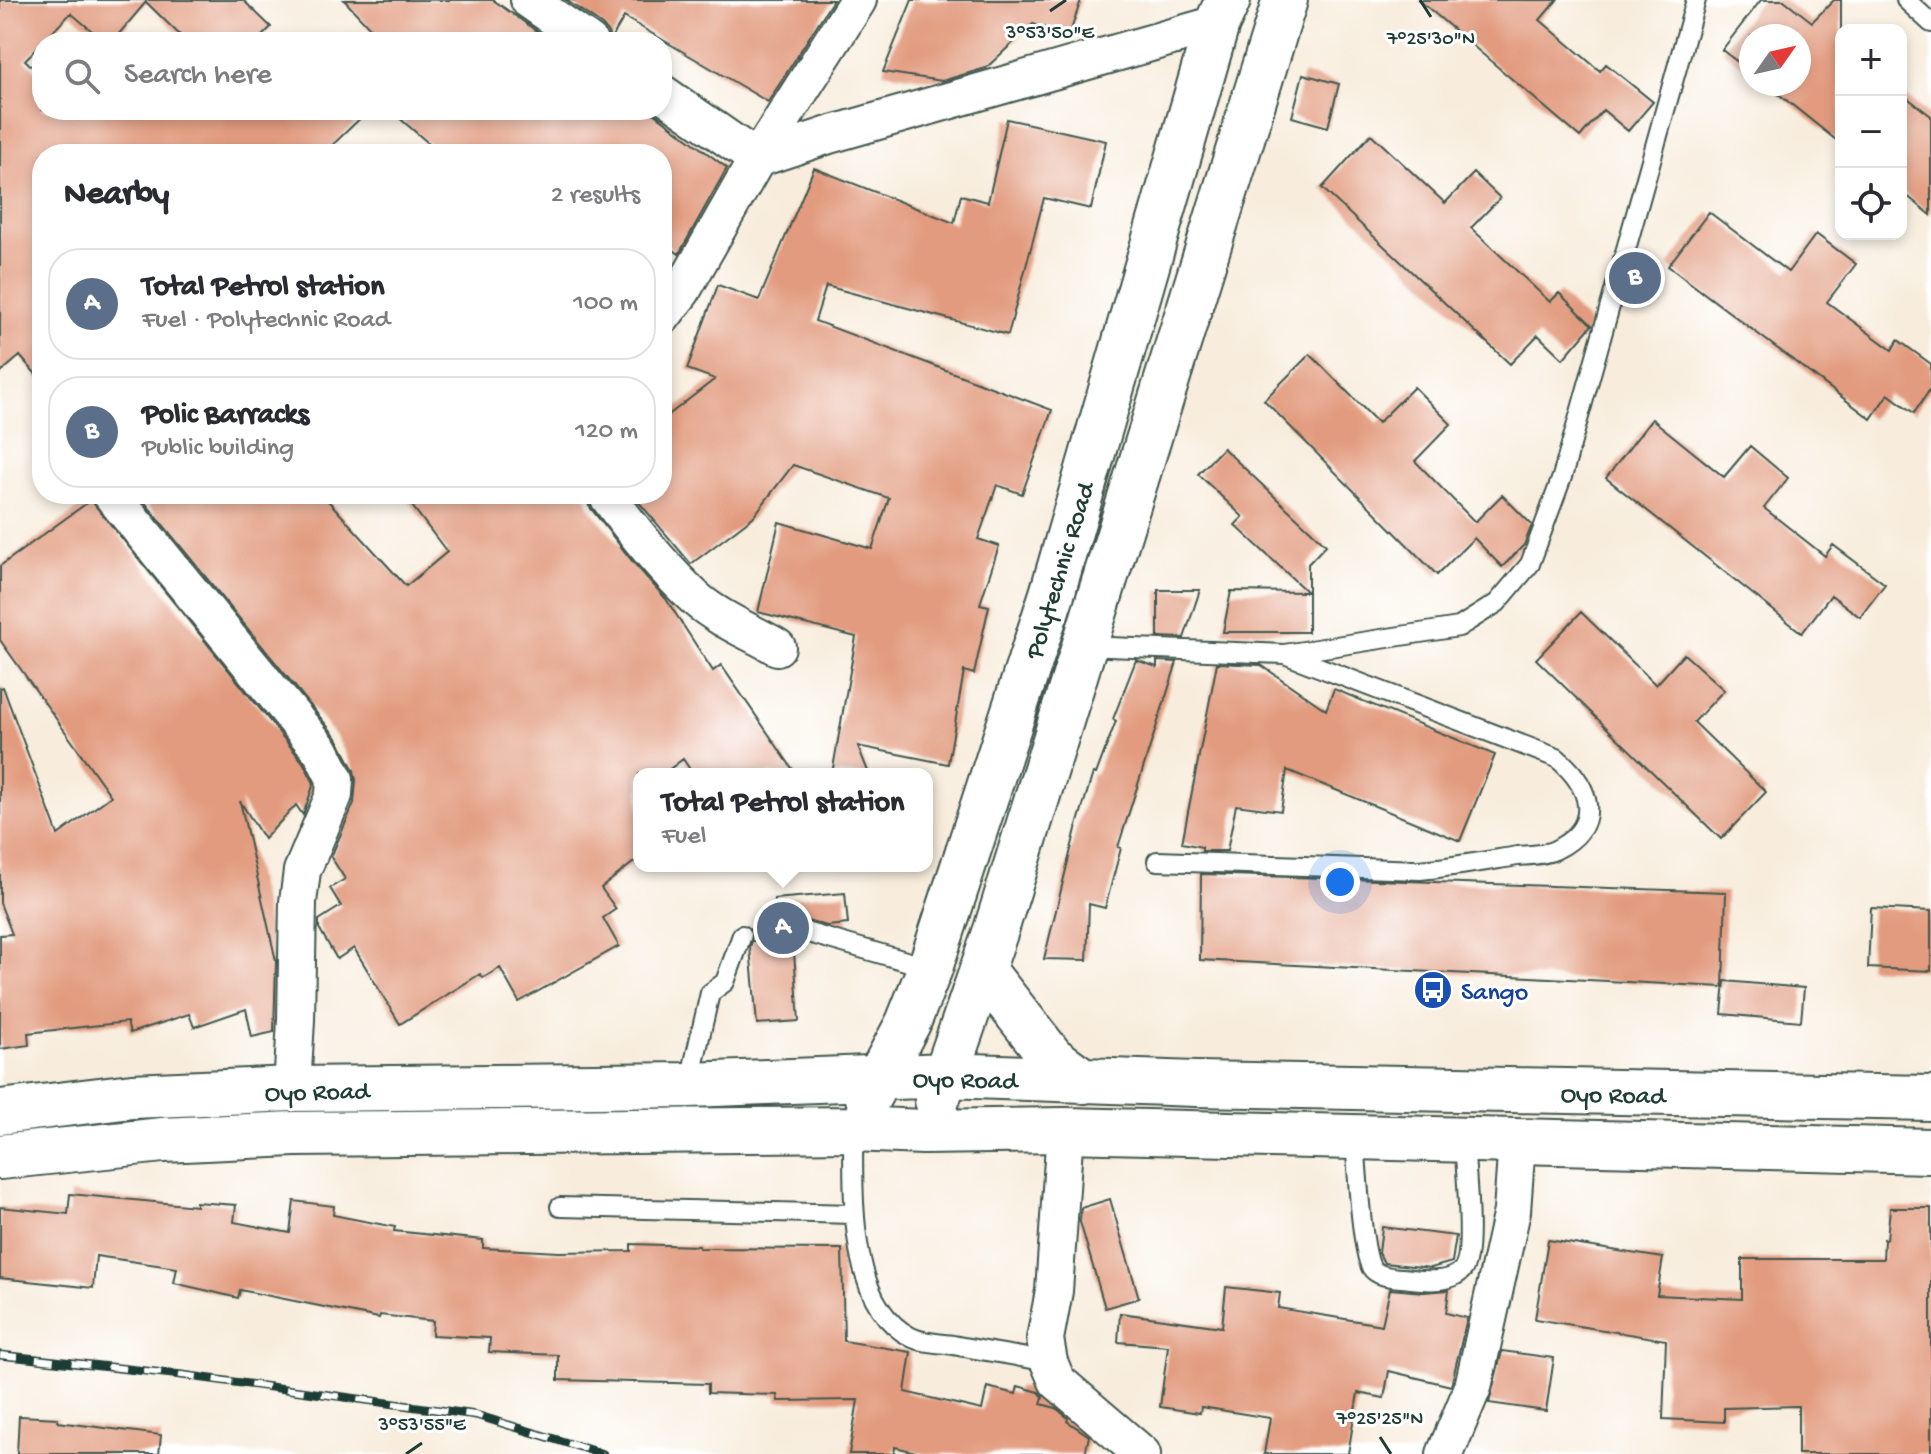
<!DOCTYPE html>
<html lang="en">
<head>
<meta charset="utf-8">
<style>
  body { margin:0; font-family:"Gochi Hand",sans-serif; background:#f7f7f7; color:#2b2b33 }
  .controls { position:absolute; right:24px; top:24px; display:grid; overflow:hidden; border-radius:16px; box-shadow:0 4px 12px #0003 }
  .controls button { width:72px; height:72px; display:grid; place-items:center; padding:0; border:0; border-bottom:2px solid #e1e1e2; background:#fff; color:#2b2b33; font:40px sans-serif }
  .compass { position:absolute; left:1739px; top:24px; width:72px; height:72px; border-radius:50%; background:#fff; box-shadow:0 4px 12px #0003; rotate:56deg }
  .you { position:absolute; left:1340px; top:882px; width:28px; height:28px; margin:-20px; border:6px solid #fff; border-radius:50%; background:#1a73e8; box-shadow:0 0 0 12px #1a73e833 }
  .badge { display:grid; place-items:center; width:52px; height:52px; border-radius:50%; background:#1f6fb2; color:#fff; font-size:26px; font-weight:700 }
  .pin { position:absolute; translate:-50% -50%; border:4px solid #fff; box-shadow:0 2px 8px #0006 }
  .popup { position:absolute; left:633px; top:768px; width:300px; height:104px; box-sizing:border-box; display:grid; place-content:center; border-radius:16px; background:#fff; filter:drop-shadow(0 2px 6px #0005); font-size:26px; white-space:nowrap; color:#7c7c81 }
  .popup b { font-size:30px; color:#2b2b33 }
  .popup::after { content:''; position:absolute; left:50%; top:100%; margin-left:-16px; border:16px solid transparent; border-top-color:#fff }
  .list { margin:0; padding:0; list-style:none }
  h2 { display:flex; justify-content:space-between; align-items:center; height:104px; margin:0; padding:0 32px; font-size:34px }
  h2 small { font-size:26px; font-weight:400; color:#7c7c81 }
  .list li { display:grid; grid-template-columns:52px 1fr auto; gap:24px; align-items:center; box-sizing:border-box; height:112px; margin:0 16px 16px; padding:0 16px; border:2px solid #e1e1e2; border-radius:32px }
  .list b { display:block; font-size:30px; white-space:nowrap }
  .list p { margin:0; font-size:26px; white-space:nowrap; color:#7c7c81 }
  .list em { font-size:26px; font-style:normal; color:#7c7c81 }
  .icon { flex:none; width:44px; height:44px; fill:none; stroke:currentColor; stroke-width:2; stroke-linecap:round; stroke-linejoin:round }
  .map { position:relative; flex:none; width:1931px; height:1454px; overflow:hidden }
  .search { position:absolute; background:#fff; box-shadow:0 4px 12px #0003; left:32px; top:32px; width:640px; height:88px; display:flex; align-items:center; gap:20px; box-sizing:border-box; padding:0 28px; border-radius:32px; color:#7c7c81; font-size:30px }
  .panel { position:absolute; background:#fff; box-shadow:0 4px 12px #0003; left:32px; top:144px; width:640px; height:360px; border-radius:32px }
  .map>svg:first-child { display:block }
  .building { fill:#e29b7f }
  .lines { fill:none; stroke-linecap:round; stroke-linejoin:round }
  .lane-casing { stroke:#40574d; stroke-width:22 }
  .street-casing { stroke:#40574d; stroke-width:40 }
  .primary-casing { stroke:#40574d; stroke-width:48 }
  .lane { stroke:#fff; stroke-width:18 }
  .street { stroke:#fff; stroke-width:36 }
  .primary { stroke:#fff; stroke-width:44 }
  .rail-casing { stroke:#1f3d34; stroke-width:9 }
  .rail { stroke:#fff; stroke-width:6; stroke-dasharray:18; stroke-linecap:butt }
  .ticks { fill:none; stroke:#1f3d34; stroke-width:3 }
  .labels { text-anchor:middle; stroke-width:6; stroke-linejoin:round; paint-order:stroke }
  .street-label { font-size:26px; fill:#1f3d34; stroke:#fff }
  .transit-label { font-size:26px; fill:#164399; stroke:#fff; text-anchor:start }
  .ticks-label { font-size:20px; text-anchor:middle; fill:#1f3d34; stroke:#fff; stroke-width:6; stroke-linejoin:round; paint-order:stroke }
</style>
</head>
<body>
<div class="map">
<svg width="1931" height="1454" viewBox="0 0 1931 1454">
  <rect width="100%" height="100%" fill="#fff"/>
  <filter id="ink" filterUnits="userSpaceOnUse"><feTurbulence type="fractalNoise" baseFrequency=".0125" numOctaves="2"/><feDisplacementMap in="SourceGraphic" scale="16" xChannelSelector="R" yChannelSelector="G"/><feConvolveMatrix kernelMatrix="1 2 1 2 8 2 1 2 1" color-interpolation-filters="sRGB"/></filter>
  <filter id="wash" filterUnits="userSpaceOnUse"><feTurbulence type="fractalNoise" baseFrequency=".006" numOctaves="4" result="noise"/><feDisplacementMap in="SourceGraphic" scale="32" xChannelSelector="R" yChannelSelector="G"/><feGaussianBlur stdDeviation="1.8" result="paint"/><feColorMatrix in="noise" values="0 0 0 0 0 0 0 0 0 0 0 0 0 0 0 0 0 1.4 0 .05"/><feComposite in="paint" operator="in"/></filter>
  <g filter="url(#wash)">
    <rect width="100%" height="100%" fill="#f8eddd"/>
    <g id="blocks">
      <path class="building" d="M0,0H243L271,27L256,42H187L146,2L112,42H105L71,13L25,60L42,76V110H369L323,154H42V381L20,356L0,373Z
        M344,0H493L552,42H383Z
        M566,0H833L768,102L624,17L610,41L608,32L602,25Z
        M912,0H1081L1069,36L1033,24L986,68L942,81L883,72Z
        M1419,0H1557L1540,20L1600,71L1606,64L1653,102L1628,131L1603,110L1580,137Z
        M1761,0H1784L1812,22L1834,0H1841V144L1766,84H1799V36H1751V72L1722,50Z
        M1303,74L1339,84L1328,127L1292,117Z
        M1901,93L1931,116V215L1901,191Z
        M390,110H650L727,168L679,254L662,241V154H441Z
        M1007,119L1106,141L1091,209L1044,198L1008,335L826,286L815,321L1052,410L1022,494L997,485L978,539L999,546L980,604L989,606L974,674L964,671L948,764L858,746L869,774H832L856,637L758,612L779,522L872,549L889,498L793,465L753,517L691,564L632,494H662V420L715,379L687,369L718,285L759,300L814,168L954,223L961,195L988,202Z
        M1371,134L1445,203L1474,173L1500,198L1471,228L1550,302L1559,293L1592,325L1563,359L1538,335L1510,364L1322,188Z
        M1709,212L1788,272L1816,234L1856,264L1827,302L1892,350L1898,340L1931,364V388L1914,413L1888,394L1871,419L1668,266Z
        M1310,354L1378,423L1414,387L1451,424L1415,461L1475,522L1502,495L1532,525L1524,545L1502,567L1474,538L1437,575L1264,400Z
        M1652,419L1724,477L1750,446L1788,478L1764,508L1825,556L1833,545L1885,584L1860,617L1831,595L1802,633L1606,478Z
        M1223,448L1326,545L1308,564V632H1223L1231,591L1307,592L1235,525L1243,517L1198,474Z
        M138,494H322L406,586L447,552L403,494H585L589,506L633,562L666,599L713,671L721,665L796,774H693L683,759L663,774H639V858L601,888L616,909L603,918L619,946L519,1002L500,968L483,978L480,974L400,1024L354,948L337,959L319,928V920L341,906L330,888L345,879L331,857L354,803L356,780L354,770L337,738Z
        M91,500L303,762L314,783L303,815L296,805L264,839L240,801L276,961L274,1032L252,1037L246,1009L194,1027L189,1014L130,1033L127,1022L28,1033L29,1045L0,1049V935L12,934L0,903V688L3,687L58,835L111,796L0,640V566Z
        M1158,590H1200L1184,638L1158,637Z
        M1581,612L1656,685L1684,654L1724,690L1694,722L1766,792L1721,839L1536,659Z
        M1136,660L1157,667V661L1177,662L1118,847L1121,848L1105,908L1089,904L1087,960L1044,959L1076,829L1093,773L1096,774L1116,721L1113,719Z
        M1217,663L1261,665L1326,710L1334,689L1495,755L1460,841L1287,770L1281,811L1236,805L1227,851H1202V847L1182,843Z
        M1201,874L1726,892L1723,987L1200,960Z
        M845,893L848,924L827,926L803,920L794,929L777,930L774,899Z
        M1871,908L1931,911V971L1868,968Z
        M793,938L799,1021L757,1024L750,947L752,941Z
        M1725,981L1804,988L1801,1021L1722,1014Z
        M70,1194L196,1206V1202L236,1205L234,1222L290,1233L294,1201L334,1206L333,1215L395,1227L394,1231L483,1240V1248L559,1252L631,1251V1244L699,1246V1248L842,1249L844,1341L911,1352L905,1392L982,1410L987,1387L1016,1394L1018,1386L1039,1392L1043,1397L1041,1404L1056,1408L1068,1418L1067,1421L1089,1436L1085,1454H924L895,1447L894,1454H849L858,1400L778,1401L777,1395L708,1393V1384L558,1380V1355L489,1352L490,1338L432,1335L433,1321L380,1315L379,1318L240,1290L238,1298L209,1291L174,1283L177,1268L96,1256L93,1288L0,1278V1207L68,1214Z
        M1110,1199L1139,1298L1105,1308L1080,1222L1081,1208Z
        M1890,1208H1931V1454H1798V1406L1724,1408V1422L1663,1419L1666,1340L1535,1319L1548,1240L1663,1258L1657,1295L1742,1299V1259H1883L1884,1239H1887Z
        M1382,1227L1456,1236L1452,1262L1431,1268L1384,1263L1379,1253Z
        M1226,1287L1280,1293L1278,1308L1382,1325L1390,1289L1424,1292L1449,1290L1446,1313L1467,1318L1451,1386L1389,1371L1384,1398L1358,1393L1348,1454H1264L1270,1418L1201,1407L1200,1413L1160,1407L1168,1346L1118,1342L1120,1313L1222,1327Z
        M1502,1351L1554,1358L1546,1411L1489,1403Z
        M19,1416L58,1418V1422L161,1435L159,1454H17Z"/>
    </g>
  </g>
  <g filter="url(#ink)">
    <use href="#blocks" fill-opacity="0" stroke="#40574d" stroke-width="2"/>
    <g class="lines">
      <defs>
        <path id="lane" d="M1906,0L1931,23
          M1084,646L1284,654L1459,627L1497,603L1530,564L1562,477L1696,0
          M1157,861L1420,870C1453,867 1486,861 1518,856C1530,855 1545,855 1555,850C1604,826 1591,787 1557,758L1287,655
          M805,932L930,968
          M689,1085L710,993L725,982L742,935
          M853,1129C854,1190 846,1304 911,1337C922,1343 940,1343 953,1345C985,1351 1017,1356 1049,1362
          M1355,1138C1357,1165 1361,1247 1371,1267C1378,1279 1399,1277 1411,1279C1427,1281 1452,1283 1463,1269C1475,1254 1465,1165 1464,1141
          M560,1207L854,1214"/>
        <path id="street" d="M529,0L589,42
          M662,93L757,159L829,135L1217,24
          M662,317L682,291L757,159L858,0
          M111,494L321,751L335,779L334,795L302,871L298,902L296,1020L292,1089
          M606,494C633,531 663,568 696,599C719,619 751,632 777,647
          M1065,1130L1054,1291L1045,1339L1049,1362L1057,1381L1142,1454
          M1445,1454L1473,1387L1512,1211L1517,1142"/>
        <path id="primary" d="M983,970L1052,1058L1084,1081
          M868,1098L908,1023L930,968L1052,594L1217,24L1228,0
          M937,1100L996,930L1285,0
          M0,1112L132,1096L292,1089L689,1085L947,1075L1196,1084L1931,1098
          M0,1157L163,1140L294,1134L853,1129L923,1132L1065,1130L1931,1151"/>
      </defs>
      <use href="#lane" class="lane-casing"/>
      <use href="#street" class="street-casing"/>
      <use href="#primary" class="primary-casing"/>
      <use href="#lane" class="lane"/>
      <use href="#street" class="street"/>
      <use href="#primary" class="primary"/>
      <defs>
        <path id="rail" d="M0,1355L182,1375L476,1415L603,1454"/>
      </defs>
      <use href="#rail" class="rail-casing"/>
      <use href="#rail" class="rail"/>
    </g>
  </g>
  <path class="ticks" d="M1420,0L1431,17M1050,11L1066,0M1380,1437L1391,1454M406,1454L422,1443"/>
  <defs>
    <symbol id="bus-disc" viewBox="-11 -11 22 22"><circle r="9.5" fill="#1a4fb4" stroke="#fff"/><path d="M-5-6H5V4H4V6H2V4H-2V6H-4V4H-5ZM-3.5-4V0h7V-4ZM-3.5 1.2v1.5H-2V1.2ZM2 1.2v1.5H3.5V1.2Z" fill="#fff"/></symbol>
  </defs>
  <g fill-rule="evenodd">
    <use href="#bus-disc" x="1411" y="968" width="44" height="44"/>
  </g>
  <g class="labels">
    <g class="street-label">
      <text transform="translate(1058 570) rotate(-73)" y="9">Polytechnic Road</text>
      <text transform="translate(965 1078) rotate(1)" y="9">Oyo Road</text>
      <text transform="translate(317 1090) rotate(-1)" y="9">Oyo Road</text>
      <text transform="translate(1613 1093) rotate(1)" y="9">Oyo Road</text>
    </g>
    <g class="transit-label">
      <text x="1461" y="999">Sango</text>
    </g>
  </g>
  <g class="ticks-label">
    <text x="1050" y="38">3°53'50"E</text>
    <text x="1431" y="44">7°25'30"N</text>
    <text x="1380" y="1424">7°25'25"N</text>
    <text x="422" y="1430">3°53'55"E</text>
  </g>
</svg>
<div class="controls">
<button>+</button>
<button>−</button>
<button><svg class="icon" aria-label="locate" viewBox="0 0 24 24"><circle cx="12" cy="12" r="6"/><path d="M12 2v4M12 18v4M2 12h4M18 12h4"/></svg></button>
</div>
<svg class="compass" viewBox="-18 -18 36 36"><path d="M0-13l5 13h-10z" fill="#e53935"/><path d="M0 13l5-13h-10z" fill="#7c7c81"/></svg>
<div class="you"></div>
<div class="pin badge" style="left:783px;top:928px;background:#5c6f8a">A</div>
<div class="popup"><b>Total Petrol station</b>Fuel</div>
<div class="pin badge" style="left:1635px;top:278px;background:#5c6f8a">B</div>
<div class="search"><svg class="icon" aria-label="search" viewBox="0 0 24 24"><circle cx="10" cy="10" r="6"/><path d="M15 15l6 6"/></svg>Search here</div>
<section class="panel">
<h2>Nearby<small>2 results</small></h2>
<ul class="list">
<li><span class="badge" style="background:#5c6f8a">A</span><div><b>Total Petrol station</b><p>Fuel · Polytechnic Road</p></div><em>100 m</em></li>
<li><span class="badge" style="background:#5c6f8a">B</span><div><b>Polic Barracks</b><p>Public building</p></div><em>120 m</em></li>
</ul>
</section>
</div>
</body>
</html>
